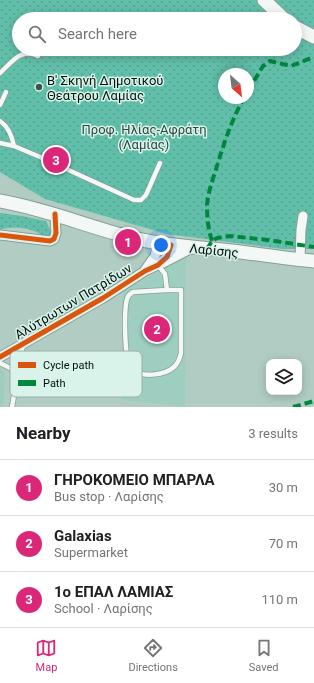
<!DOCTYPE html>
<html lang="en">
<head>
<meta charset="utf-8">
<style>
  body { margin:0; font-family:Roboto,sans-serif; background:#f6f6f6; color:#202124 }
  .controls { position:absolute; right:12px; bottom:12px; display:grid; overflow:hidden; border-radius:8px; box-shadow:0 2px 10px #0003 }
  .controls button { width:36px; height:36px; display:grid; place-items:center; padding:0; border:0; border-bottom:1px solid #e0e0e0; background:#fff; color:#202124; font:20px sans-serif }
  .compass { position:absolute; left:218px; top:68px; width:36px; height:36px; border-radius:50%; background:#fff; box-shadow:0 2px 10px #0003; rotate:152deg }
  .you { position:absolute; left:161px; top:245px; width:14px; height:14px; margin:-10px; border:3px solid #fff; border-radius:50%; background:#1a73e8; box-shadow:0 0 0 6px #1a73e833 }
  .badge { display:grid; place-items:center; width:26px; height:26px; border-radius:50%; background:#db2777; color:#fff; font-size:13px; font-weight:700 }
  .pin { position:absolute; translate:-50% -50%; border:2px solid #fff; box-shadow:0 1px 4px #0006 }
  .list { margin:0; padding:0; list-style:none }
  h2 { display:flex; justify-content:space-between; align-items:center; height:52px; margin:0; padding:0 16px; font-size:17px }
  h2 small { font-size:13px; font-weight:400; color:#757577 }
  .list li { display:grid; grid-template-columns:26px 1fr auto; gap:12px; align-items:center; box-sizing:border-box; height:56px; padding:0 16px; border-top:1px solid #e0e0e0 }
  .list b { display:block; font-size:15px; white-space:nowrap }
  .list p { margin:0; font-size:13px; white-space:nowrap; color:#757577 }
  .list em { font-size:13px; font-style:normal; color:#757577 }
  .icon { flex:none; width:22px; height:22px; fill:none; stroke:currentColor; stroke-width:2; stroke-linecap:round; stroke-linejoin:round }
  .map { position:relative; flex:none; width:314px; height:407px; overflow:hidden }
  .search { position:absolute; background:#fff; box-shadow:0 2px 10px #0003; left:12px; right:12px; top:12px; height:44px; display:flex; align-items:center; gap:10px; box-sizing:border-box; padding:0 14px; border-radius:22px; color:#757577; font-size:15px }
  .sheet { height:220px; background:#fff }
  nav { display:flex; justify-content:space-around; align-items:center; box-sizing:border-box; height:56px; border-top:1px solid #e0e0e0; background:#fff; font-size:11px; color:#757577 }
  nav a { display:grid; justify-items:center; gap:2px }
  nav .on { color:#db2777 }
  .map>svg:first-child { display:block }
  .built { fill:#9ecebf }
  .grass { fill:url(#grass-dots); fill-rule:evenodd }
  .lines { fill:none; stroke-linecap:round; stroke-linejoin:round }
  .service-casing { stroke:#879e96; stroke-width:6 }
  .minor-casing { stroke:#879e96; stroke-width:11 }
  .secondary-casing { stroke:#879e96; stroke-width:15 }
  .service { stroke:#f3f7f6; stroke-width:4.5 }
  .minor { stroke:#f3f7f6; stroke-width:9 }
  .secondary { stroke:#f3f7f6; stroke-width:13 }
  .quiet { stroke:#00873e; stroke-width:4; stroke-dasharray:8 4; stroke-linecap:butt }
  .cycleway-casing { stroke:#d9f3ea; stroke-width:8 }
  .cycleway { stroke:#dc550c; stroke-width:5 }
  .poi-dot { fill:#3e534d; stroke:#d9f3ea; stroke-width:1.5 }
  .labels { text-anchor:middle; stroke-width:3; stroke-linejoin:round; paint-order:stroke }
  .poi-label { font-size:13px; fill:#01120d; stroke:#d9f3ea; text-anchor:start }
  .park-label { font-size:13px; fill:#2a483f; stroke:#d9f3ea }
  .street-label { font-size:13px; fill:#01120d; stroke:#d9f3ea }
  .key { fill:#d9f3ea; stroke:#98b0a8; stroke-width:1 }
  .key-label { font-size:11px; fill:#01120d }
</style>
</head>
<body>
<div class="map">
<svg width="314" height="407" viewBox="0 0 314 407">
  <defs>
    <pattern id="grass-dots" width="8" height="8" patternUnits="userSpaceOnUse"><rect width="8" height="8" fill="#61bfa9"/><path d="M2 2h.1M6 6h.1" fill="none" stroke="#52a390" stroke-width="1.8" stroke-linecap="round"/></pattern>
  </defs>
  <rect width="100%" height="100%" fill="#b0ccc3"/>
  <path class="built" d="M186,255L185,407L122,400V293Z
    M0,369L3,370L5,376L3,407H0Z"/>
  <path class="grass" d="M0,0H314V249H282L167,234L45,199L0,172ZM19,19H295V49H19ZM224,74H248V98H224Z
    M0,213L22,216L46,221L52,233L51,236L45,238C35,228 14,225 0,230Z"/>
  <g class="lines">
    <defs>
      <path id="service" d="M0,73C11,63 21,47 38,56
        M0,105L6,92
        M0,121C9,127 12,136 14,146
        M0,143L14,146L40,157L134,200H141L146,195L160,163
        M158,265L165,274L167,290
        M167,290H181V353C180,358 178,363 174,367C165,375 141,379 131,368C124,360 124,310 127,299C128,295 130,294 133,292Z
        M0,363L10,368L17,373
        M12,407L23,344"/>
      <path id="minor" d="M0,235L50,241L54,239L56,233L55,214
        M300,260L301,230L303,216
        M163,263L192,248
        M145,270L155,256L158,243
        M0,357L103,298L145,271L158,265L167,257L171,245"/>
      <path id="secondary" d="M264,0L284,19
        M295,27L314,37
        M0,201C45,209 86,226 129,237C163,246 198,247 232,251C259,254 287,259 314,261"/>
    </defs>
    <use href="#service" class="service-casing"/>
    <use href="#minor" class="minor-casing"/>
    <use href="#secondary" class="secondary-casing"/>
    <use href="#service" class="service"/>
    <use href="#minor" class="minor"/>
    <use href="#secondary" class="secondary"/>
    <path class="quiet" d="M248,91L263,66L270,61L291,66L314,57
      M212,241C208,229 207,217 207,205C208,192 213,179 217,166C224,143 232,119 244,98
      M207,249L212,241L217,238L230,236L268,240L314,247
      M293,407L314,401"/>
    <defs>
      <path id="cycleway" d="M0,235L50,241L54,239L56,233L55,214
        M0,357L103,298L145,271L158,265L167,257L171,245"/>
    </defs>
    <use href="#cycleway" class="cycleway-casing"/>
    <use href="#cycleway" class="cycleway"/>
  </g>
  <circle class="poi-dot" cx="39" cy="87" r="4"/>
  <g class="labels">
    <g class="poi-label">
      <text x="47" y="85">Β' Σκηνή Δημοτικού<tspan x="47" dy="15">Θεάτρου Λαμίας</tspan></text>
    </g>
    <g class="park-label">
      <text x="144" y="134">Προφ. Ηλίας-Αφράτη<tspan x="144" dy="15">(Λαμίας)</tspan></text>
    </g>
    <g class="street-label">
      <text transform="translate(214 250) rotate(6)" y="5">Λαρίσης</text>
      <text transform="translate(73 301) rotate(-31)" y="5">Αλύτρωτων Πατρίδων</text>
    </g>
  </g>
  <rect x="10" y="351" width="132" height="46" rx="6" class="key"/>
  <rect x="18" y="362" width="18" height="6" fill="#dc550c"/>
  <rect x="18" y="380" width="18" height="6" fill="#00873e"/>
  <g class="key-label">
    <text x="43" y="369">Cycle path</text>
    <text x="43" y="387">Path</text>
  </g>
</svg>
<div class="controls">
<button><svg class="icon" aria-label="layers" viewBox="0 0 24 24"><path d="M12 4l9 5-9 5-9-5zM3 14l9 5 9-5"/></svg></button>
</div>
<svg class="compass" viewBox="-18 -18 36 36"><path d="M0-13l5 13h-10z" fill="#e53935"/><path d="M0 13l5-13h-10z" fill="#757577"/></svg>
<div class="you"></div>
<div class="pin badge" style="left:128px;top:242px">1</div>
<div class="pin badge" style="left:157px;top:329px">2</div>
<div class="pin badge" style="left:56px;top:160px">3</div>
<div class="search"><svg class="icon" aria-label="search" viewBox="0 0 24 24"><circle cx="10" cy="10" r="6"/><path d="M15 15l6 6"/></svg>Search here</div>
</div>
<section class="sheet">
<h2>Nearby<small>3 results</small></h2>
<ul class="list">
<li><span class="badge">1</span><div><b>ΓΗΡΟΚΟΜΕΙΟ ΜΠΑΡΛΑ</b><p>Bus stop · Λαρίσης</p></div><em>30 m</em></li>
<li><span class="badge">2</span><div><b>Galaxias</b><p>Supermarket</p></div><em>70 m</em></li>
<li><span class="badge">3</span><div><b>1ο ΕΠΑΛ ΛΑΜΙΑΣ</b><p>School · Λαρίσης</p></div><em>110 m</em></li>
</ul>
</section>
<nav>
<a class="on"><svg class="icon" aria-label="map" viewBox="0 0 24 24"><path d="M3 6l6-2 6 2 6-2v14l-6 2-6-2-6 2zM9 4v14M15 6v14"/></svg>Map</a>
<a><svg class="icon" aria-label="directions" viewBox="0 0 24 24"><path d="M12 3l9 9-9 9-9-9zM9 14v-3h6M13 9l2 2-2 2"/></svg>Directions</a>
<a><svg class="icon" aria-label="saved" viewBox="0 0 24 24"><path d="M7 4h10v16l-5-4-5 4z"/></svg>Saved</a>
</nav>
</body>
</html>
